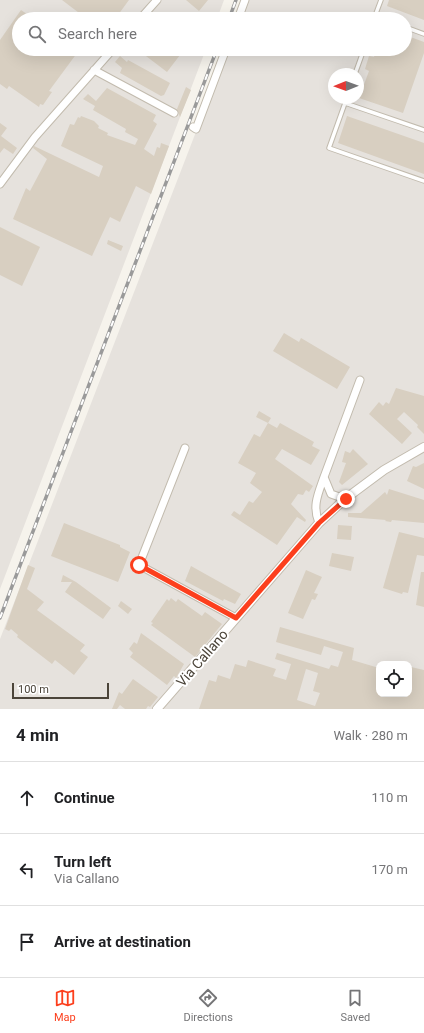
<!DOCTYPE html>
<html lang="en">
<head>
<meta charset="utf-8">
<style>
  body { margin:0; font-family:Roboto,sans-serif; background:#f6f6f6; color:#202124 }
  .controls { position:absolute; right:12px; bottom:12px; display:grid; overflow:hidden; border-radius:8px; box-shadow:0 4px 16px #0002 }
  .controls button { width:36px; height:36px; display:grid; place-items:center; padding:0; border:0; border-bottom:1px solid #e0e0e0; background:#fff; color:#202124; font:20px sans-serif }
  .compass { position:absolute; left:328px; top:68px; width:36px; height:36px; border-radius:50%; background:#fff; box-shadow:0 4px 16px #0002; rotate:269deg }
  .scale { position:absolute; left:12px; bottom:10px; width:97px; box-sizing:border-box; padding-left:4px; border:2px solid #4b4439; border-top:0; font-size:11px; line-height:14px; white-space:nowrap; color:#4b4439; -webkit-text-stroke:3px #fff; paint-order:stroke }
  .stop { position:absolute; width:12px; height:12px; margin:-9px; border:3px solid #fc3f1d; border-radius:50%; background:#fff }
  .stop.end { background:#fc3f1d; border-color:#fff; box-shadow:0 1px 4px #0008 }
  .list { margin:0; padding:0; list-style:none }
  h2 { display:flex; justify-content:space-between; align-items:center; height:52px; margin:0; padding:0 16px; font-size:17px }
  h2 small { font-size:13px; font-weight:400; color:#757577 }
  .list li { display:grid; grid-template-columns:26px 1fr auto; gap:12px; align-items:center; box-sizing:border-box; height:72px; padding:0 16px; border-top:1px solid #e0e0e0 }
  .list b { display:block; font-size:15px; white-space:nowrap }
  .list p { margin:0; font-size:13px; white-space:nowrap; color:#757577 }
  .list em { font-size:13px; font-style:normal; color:#757577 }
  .icon { flex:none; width:22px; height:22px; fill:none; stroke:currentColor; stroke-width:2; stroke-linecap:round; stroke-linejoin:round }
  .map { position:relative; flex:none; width:424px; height:709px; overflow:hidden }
  .search { position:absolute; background:#fff; box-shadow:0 4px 16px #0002; left:12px; right:12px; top:12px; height:44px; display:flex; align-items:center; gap:10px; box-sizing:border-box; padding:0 14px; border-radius:22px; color:#757577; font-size:15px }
  .sheet { height:268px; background:#fff }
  nav { display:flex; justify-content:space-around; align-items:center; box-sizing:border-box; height:56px; border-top:1px solid #e0e0e0; background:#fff; font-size:11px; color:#757577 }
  nav a { display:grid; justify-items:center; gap:2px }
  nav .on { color:#fc3f1d }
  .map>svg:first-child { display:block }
  .industrial { fill:#e6e2dd; fill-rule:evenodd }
  .building { fill:#d8cfc1; fill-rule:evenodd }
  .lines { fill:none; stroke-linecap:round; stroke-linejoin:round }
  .service-casing { stroke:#c2bbae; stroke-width:5.5 }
  .minor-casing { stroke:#c2bbae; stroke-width:9 }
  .tertiary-casing { stroke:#c2bbae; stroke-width:10 }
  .service { stroke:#fff; stroke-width:3.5 }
  .minor { stroke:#fff; stroke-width:7 }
  .tertiary { stroke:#fff; stroke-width:8 }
  .rail-casing { stroke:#9a9a9a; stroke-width:3.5 }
  .rail { stroke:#fff; stroke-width:2; stroke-dasharray:6; stroke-linecap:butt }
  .route { stroke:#fc3f1d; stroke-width:5 }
  .labels { text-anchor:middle; stroke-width:4; stroke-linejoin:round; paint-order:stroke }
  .street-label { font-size:14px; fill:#4b4439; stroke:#fff }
</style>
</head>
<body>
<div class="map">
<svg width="424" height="709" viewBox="0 0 424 709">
  <rect width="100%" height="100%" fill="#f6f3ec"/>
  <path class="industrial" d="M0,0H224L217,19H19V49H206L0,589Z
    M247,0H424V709H0V639L228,49H405V19H239ZM334,74H358V98H334ZM379,664H409V694H379Z"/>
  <path class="building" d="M62,0H129L115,19H87Z
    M186,0H208L199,11Z
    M389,0H424V20L387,6Z
    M21,10L34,19H19V49H80L49,91L52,92L43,105L40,104L39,107L9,86L7,89L0,84V40Z
    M405,35L424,42V53L403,113L359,98L369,71L365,69L369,56L374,57L377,49H405Z
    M145,49H179L177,52L180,55L167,72L142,53Z
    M120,56L127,62L128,60L170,83L164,95L161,96L120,73L122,68L115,62Z
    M186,87L191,90L180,117L177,109Z
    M107,88L156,115L153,121L157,124L144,149L154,156L157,147L160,148L161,143L169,146L151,194L136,186L120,222L110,217L92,256L13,219L26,188L30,191L47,159L33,148L34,146L99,177L103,166L61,146L70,124L74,125L78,117L80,118L81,116L94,121L99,126L98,128L108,133L107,135L135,145L138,139L125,132L126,129L93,110L95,106L83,99L88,94L96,101Z
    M347,116L424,143V174L338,143Z
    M0,123L7,128L1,136L17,148L13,154L4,148L0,153Z
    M0,227L40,247L22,286L0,275Z
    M108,240L123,246L121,251L107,244Z
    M284,333L299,342L301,338L350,367L337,389L273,351Z
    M396,388L424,396V434L417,427L418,425L404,412L397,419L412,433L402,444L369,414L379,402L383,406L386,402L389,404Z
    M259,411L271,418L268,423L256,417Z
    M268,423L277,428L280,423L314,442L312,446L320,450L311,465L282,449L275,459L313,486L309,492L306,490L303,495L298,494L291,504L306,520L305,522L297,517L277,545L231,515L234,511L240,515L249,501L253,503L262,492L250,483L256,473L238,463L254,434L260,437Z
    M353,449L368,464L342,485L339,482L346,463L342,462L345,451L350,453Z
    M424,463V489L407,481L413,466L416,467Z
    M389,489L424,500V523L392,520L391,522L385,521L386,520L348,517V513H361L385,492L387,495Z
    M64,523L120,545V547L130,552L118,582L51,556Z
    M338,525L352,526L351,540L337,539Z
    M399,532L424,538V556L417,555L408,593L403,592L402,594L383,588Z
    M332,553L354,557L351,571L329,566Z
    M28,565L35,568L27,589L44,602L37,610L85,645L80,651L88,657L74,675L55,660L52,664L17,637L18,635L11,629L9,631L5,629Z
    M191,566L241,594L235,604L224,599L223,601L185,581Z
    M306,570L322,577L314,593L318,594L315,600L312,599L303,619L288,613Z
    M421,572H424V607L416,605Z
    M63,575L76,582L111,608L103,619L65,592L72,582H61Z
    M171,598L176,602L178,599L202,616L205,612L222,624L195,657L151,625L153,623L151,622L167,599L169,601Z
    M121,601L132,609L128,614L118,606Z
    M280,627L354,648L352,660L379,668V694L400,696V694H409L411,667L424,670V709H199L209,680L216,682L218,675L230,679L235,664L246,667L248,660L276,669L273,676L286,680L291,664L275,659L277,653L329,669L331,665L338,667L343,652L324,646L321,655L276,642ZM306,669L318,673L313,691L320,693L315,706L297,700Z
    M141,633L184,664L176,678L174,676L167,685L130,657L133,653L129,649L134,642L137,644Z
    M133,679L158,697L150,707L148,706L146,709H125L120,705L117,709H112L119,692L122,694Z"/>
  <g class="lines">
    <defs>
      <path id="service" d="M375,16L381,0
        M374,19L375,16L383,19
        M405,27L424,34
        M355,74L364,49
        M347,98L345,103L424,130
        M345,103L329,148L424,181"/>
      <path id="minor" d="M140,19L157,0
        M238,19L245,0
        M94,70L174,113
        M193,127L196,129L226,49
        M0,184L35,137L113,49
        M185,448L139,565L236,618
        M324,477L360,380
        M319,523C312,506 318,494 324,477L331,494L345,499"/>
      <path id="tertiary" d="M157,709L319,523L345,499L384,470L424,447"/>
    </defs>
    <use href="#service" class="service-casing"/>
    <use href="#minor" class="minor-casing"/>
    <use href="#tertiary" class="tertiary-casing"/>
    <use href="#service" class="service"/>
    <use href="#minor" class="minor"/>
    <use href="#tertiary" class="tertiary"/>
    <defs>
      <path id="rail" d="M229,19L236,0
        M0,618L217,49"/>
    </defs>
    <use href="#rail" class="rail-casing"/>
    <use href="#rail" class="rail"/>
  </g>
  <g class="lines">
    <path class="route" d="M139,565L236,618L319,523L346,499"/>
  </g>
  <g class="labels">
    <g class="street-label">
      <text transform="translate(202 658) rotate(-49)" y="5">Via Callano</text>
    </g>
  </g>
</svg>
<div class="controls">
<button><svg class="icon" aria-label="locate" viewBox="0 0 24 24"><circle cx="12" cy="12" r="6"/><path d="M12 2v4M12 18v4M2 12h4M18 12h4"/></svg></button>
</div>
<svg class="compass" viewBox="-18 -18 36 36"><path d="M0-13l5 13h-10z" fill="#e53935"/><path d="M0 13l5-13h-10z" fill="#757577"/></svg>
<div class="scale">100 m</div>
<div class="stop" style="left:139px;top:565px"></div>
<div class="stop end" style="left:346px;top:499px"></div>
<div class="search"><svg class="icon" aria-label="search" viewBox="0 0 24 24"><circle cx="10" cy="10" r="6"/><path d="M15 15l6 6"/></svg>Search here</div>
</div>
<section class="sheet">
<h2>4 min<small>Walk · 280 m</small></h2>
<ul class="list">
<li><svg class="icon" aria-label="ahead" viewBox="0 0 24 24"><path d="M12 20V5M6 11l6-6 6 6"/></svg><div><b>Continue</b></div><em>110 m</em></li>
<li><svg class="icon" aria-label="left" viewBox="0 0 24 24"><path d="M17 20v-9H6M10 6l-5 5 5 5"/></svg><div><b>Turn left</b><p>Via Callano</p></div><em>170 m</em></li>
<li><svg class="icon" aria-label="arrive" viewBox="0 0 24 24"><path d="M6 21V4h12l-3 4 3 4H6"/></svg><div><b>Arrive at destination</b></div></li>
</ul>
</section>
<nav>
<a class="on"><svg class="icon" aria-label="map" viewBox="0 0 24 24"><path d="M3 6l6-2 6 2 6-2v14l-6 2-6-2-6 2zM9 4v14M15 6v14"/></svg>Map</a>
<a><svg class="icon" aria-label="directions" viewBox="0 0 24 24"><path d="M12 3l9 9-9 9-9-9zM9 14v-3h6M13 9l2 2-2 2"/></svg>Directions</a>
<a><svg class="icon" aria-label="saved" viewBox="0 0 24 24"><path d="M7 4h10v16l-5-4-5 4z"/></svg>Saved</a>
</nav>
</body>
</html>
